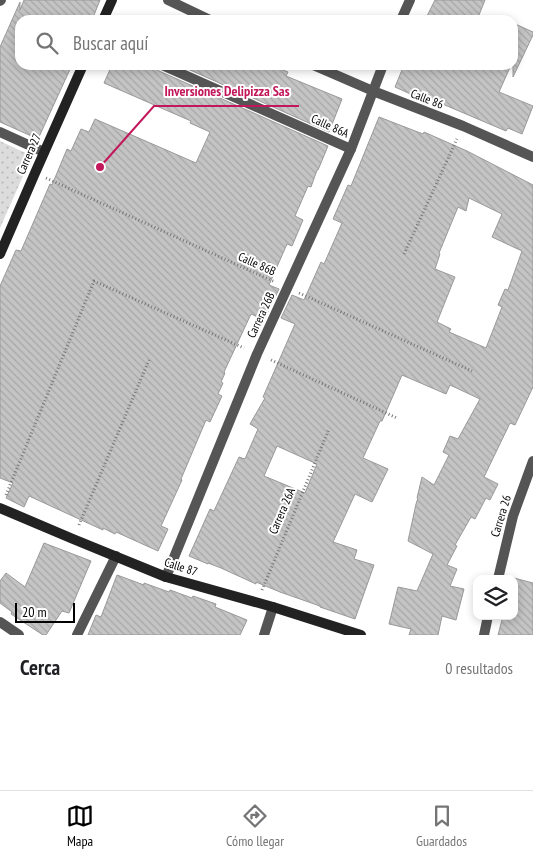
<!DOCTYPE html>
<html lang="es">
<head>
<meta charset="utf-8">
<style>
  body { margin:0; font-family:"PT Sans Narrow",sans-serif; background:#f6f6f6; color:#202124 }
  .controls { position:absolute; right:15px; bottom:15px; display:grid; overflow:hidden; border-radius:10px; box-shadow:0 2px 8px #0003 }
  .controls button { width:45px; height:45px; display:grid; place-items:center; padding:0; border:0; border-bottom:1px solid #e0e0e0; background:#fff; color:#202124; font:25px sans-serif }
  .scale { position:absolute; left:15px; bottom:12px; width:60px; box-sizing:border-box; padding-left:5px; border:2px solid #000; border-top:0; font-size:14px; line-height:18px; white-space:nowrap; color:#000; -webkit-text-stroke:4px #fff; paint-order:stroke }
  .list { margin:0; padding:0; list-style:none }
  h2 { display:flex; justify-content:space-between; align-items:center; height:65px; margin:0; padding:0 20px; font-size:21px }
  h2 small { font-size:16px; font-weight:400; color:#757577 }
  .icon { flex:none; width:28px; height:28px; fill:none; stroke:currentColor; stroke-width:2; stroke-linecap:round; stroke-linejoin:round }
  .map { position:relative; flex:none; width:533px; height:635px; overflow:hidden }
  .search { position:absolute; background:#fff; box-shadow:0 2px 8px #0003; left:15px; right:15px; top:15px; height:55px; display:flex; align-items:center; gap:12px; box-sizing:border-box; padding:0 18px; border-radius:15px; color:#757577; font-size:19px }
  .sheet { height:155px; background:#fff }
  nav { display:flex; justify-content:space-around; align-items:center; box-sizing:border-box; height:70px; border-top:1px solid #e0e0e0; background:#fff; font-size:14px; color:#757577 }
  nav a { display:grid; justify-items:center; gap:2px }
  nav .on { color:#000 }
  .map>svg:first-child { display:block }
  .park { fill:url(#park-dots) }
  .building { fill:url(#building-back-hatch); stroke:#999; fill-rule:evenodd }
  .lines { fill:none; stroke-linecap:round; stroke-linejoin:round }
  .path { stroke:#777; stroke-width:3; stroke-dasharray:1 2.5; stroke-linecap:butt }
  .lane { stroke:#555; stroke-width:10 }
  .street { stroke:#555; stroke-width:10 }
  .secondary { stroke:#222; stroke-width:10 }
  .labels { text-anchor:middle; stroke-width:4; stroke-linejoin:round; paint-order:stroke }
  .street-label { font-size:12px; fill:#000; stroke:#fff }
  .leader { fill:none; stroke:#c2185b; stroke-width:2 }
  .callout-dot { fill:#c2185b; stroke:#fff; stroke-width:2 }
  .callout-label { font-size:14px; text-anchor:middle; font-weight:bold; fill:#c2185b; stroke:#fff; stroke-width:4; stroke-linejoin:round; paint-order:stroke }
</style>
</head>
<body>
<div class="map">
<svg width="533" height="635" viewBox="0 0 533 635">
  <defs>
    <pattern id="park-dots" width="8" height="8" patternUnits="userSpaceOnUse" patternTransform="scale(1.25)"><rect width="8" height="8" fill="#dcdcdc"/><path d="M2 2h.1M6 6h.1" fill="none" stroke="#bbb" stroke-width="1.8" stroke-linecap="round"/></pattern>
    <pattern id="building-back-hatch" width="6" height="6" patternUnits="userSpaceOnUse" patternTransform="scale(1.25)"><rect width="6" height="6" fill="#c4c4c4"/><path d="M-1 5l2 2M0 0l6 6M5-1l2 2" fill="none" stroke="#a7a7a7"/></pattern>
  </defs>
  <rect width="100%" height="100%" fill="#fff"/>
  <path class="park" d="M0,141L32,156L0,228Z"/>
  <path class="building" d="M24,0H100L92,20H20V65H72L38,139L0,122V47L20,2V10Z
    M435,0H485L477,20H425Z
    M513,23L533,32V35L513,77Z
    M112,65H155L156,69L159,71L328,146L318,170H317L311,187L308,186L295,216L303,220L292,246L287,244L269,285L279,289L264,320L251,314L224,372L225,373L221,382L223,383L218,394L222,396L210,422L206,420L181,479L182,480L161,526L168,529L158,551L116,532L115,534L103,528V530L29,496L24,507L6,498L13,483L0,478V286L16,250L21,251L50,184L52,185L67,149L71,151L81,129L89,132L95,119L196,163L210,132L190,123L191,121L104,83Z
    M179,65H271L288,72L286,76L342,99L329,132Z
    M404,65H511L499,92L533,106L522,134L508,128L506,131L419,94L417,97L395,87Z
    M379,117L423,134L424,132L467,151L533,185V387L515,425L510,423L484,477L498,484L490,500L486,498L475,519L471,517L455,545L457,546L447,565L457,569L450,586L464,589L456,620L442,616L438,635H409L411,629L389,624L398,587L417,591L433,554L408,541L416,504L418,498H417L422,477L434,485L449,455L443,452L450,436L458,439L480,399L450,385L446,394L402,375L382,421H380L363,458L388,469L372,502L355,494L333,542L357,550L354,559L374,565L355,619L320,607V606L280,592L256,582V584L221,568L208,563V564L189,556L210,509L214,511L239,457L245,459L258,429L250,424L265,398L263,397L295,324L281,318L292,295L304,300L321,262L324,264L342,223L333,219L348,185L351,186ZM469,198L502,214L492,237L522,251L508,290L505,289L498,305L502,307L486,348L449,332L451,329L437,322L455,277L435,269L440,254L439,253L458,207L466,211ZM277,446L317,464L305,493L264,476Z
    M44,543L91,561L69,613L62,611L46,635H43L11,614L12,612L0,603V581L6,573L25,587Z
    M117,575L144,585V583L169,592L170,590L192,598L193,596L216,604L215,607L247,620L240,635H88L96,615L101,617Z
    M514,578L533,583V635H498L503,616H514Z"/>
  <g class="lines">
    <path class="path" d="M46,178L275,282
      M404,254L457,139
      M299,293L472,371
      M271,360L397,418
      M6,495L94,281L244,348
      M79,525L149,360
      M262,590L329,429"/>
    <path class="lane" d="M162,65L351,149"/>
    <path class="street" d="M168,0L210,20
      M0,1L1,0
      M401,20L410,0
      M313,65L373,91L463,126L533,157
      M0,132L44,152
      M166,577L257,354L351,149L383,65
      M498,579L513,516L533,461
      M0,622L19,635
      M77,635L116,556
      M264,635L273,607
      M484,635L488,616"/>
    <path class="secondary" d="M103,20L112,0
      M0,254L35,173L83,65
      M0,508L73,539L166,577L273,607L361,635"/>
  </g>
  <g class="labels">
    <g class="street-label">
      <text transform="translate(427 99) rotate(21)" y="4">Calle 86</text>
      <text transform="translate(330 126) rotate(24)" y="4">Calle 86A</text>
      <text transform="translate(29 154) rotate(-66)" y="4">Carrera 27</text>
      <text transform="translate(257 264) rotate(24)" y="4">Calle 86B</text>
      <text transform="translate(261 315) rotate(-65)" y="4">Carrera 26B</text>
      <text transform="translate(282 511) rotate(-67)" y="4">Carrera 26A</text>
      <text transform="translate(501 516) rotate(-73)" y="4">Carrera 26</text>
      <text transform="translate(181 567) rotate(18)" y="4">Calle 87</text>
    </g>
  </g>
  <path class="leader" d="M100 167L154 106H299"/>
  <circle class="callout-dot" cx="100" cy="167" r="5"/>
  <g class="callout-label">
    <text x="227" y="96">Inversiones Delipizza Sas</text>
  </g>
</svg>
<div class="controls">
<button><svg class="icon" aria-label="layers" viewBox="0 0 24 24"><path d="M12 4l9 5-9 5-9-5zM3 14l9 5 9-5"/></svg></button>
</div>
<div class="scale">20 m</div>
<div class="search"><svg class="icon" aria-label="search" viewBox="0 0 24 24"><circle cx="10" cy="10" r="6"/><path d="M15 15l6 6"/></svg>Buscar aquí</div>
</div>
<section class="sheet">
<h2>Cerca<small>0 resultados</small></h2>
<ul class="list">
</ul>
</section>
<nav>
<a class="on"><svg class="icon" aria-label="map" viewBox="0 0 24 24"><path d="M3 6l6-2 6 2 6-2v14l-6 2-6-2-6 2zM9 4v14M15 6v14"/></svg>Mapa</a>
<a><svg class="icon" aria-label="directions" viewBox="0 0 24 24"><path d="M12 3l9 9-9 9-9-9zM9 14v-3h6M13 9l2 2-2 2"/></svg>Cómo llegar</a>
<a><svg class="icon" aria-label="saved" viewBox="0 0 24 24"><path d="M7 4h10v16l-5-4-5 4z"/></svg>Guardados</a>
</nav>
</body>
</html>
